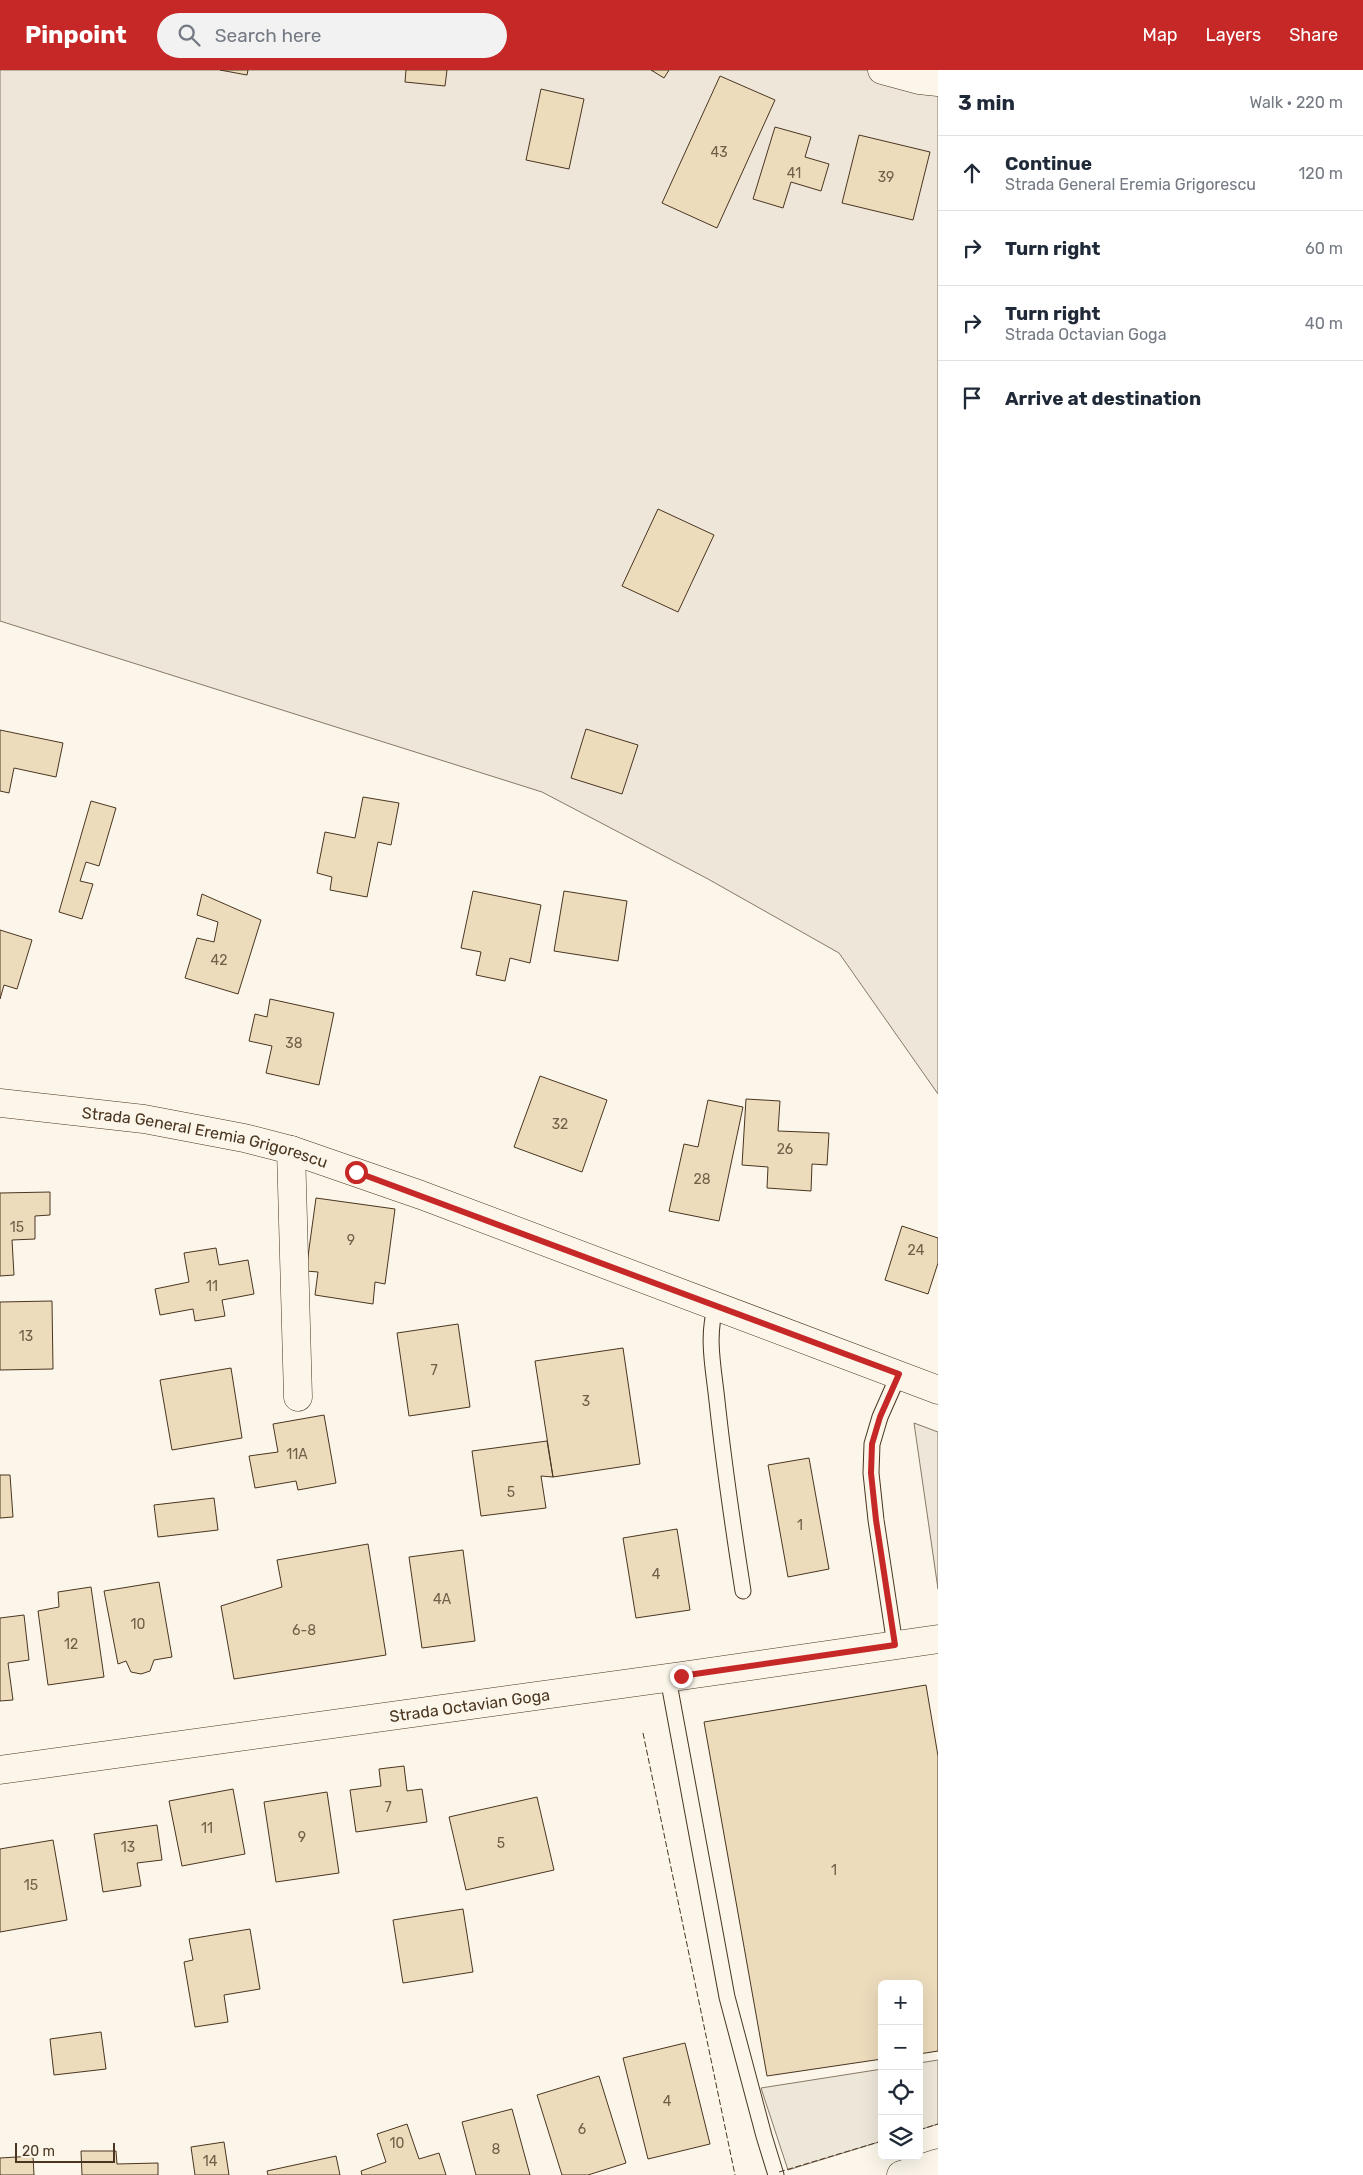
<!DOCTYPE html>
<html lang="en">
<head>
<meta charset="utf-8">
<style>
  body { margin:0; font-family:Rubik,sans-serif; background:#f2f2f3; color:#1f2937 }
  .controls { position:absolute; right:15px; bottom:15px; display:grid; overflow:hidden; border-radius:8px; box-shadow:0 5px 20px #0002 }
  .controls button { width:45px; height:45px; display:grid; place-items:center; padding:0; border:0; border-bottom:1px solid #e0e1e3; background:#fff; color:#1f2937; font:25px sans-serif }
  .scale { position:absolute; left:15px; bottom:12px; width:100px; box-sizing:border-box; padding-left:5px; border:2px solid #4a3520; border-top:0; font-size:14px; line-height:18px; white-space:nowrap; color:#4a3520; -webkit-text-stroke:4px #fbf6e9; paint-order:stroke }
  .stop { position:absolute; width:15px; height:15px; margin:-11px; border:4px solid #c62828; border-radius:50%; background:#fff }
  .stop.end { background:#c62828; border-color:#fff; box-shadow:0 1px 5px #0008 }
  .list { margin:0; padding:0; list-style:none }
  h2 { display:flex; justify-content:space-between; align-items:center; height:65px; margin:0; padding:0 20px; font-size:21px }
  h2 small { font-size:16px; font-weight:400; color:#747a83 }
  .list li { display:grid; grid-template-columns:32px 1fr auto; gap:15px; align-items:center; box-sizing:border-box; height:75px; padding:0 20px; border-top:1px solid #e0e1e3 }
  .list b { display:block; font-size:19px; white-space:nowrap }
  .list p { margin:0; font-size:16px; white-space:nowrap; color:#747a83 }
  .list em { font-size:16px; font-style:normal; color:#747a83 }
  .icon { flex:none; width:28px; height:28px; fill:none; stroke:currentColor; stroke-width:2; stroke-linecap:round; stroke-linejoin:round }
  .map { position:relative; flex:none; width:938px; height:2105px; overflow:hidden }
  header { display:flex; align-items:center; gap:30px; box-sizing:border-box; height:70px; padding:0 25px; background:#c62828; color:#fff }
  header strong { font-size:24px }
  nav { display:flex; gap:28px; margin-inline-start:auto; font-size:18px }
  .search { width:350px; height:45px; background:#f2f2f3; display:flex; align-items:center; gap:12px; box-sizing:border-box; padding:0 18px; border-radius:28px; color:#747a83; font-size:19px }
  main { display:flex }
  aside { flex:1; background:#fff }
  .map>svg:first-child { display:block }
  .green { fill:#ede6d9; stroke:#887966 }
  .parking { fill:#ede7d9; stroke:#887966 }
  .building { fill:#ecdcbc; stroke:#4a3520 }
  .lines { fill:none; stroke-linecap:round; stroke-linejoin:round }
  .service-casing { stroke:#4a3520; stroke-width:17 }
  .minor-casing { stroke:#4a3520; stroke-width:29 }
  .tertiary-casing { stroke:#4a3520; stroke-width:29 }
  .secondary-casing { stroke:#4a3520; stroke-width:29 }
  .service { stroke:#fbf6e9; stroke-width:15 }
  .minor { stroke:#fbf6e9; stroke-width:28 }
  .tertiary { stroke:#fbf6e9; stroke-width:28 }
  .secondary { stroke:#fbf6e9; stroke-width:28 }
  .fence { stroke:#4a3520; stroke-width:1; stroke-dasharray:6 2.5; stroke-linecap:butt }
  .route { stroke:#c62828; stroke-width:6 }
  .labels { text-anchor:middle; stroke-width:4; stroke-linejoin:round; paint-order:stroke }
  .number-label { font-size:14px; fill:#725f47 }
  .street-label { font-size:16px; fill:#4a3520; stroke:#fbf6e9 }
</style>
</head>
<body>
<header>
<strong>Pinpoint</strong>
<div class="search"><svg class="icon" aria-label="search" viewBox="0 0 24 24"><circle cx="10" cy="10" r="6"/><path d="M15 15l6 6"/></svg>Search here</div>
<nav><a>Map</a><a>Layers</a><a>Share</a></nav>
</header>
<main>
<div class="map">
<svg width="938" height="2105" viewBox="0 0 938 2105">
  <rect width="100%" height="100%" fill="#fbf6e9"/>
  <path class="green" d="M0,0H938V1024L839,883L708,809L542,722L0,551Z
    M914,1353L938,1362V1519Z"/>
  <path class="parking" d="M938,1990V2054L919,2060V1993Z
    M882,1999V2071L788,2100L761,2018Z"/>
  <path class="building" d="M220,0H248L247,5Z
    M406,0H447L445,16L405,12Z
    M651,0H669L664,8Z
    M720,6L775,30L717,158L662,133Z
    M541,19L584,29L569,99L526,90Z
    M775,57L811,67L805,87L829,94L821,121L791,112L783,138L753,129Z
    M859,65L930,82L913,150L842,133Z
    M658,439L714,465L678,542L622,516Z
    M586,659L638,675L622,724L571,708Z
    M0,660L63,673L56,707L14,698L9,723L0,721Z
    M363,727L399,733L391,775L378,772L367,827L330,820L332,807L317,803L325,762L355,768Z
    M91,731L116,738L99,796L86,792L80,811L93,814L82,849L59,842Z
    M473,821L541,835L530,893L510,888L505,911L476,905L481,882L461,878Z
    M564,821L627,831L618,891L554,881Z
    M202,824L261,850L238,924L185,908L197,868L214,872L218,852L197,845Z
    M0,860L32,870L17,919L4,915L0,929Z
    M270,929L334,943L319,1015L266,1003L272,976L249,971L255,944L267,947Z
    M540,1006L607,1030L582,1102L514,1077Z
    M746,1029L780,1031L778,1061L829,1063L827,1095L812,1094L811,1121L767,1118L768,1097L742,1095Z
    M708,1030L743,1037L719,1151L669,1141L684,1074L698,1077Z
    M50,1122V1145L35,1146V1169L12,1170L14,1205L0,1206V1123Z
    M316,1128L395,1139L385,1214L375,1212L373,1234L315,1225L318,1202L306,1201Z
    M902,1156L938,1168V1193L928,1224L885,1210Z
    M216,1178L219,1195L248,1190L254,1224L222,1230L225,1246L195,1251L193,1239L160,1245L155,1219L189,1212L184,1183Z
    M52,1231L53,1299L0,1300V1232Z
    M458,1254L470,1337L409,1346L397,1263Z
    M623,1278L640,1394L553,1407L535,1291Z
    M231,1298L242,1368L172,1380L160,1310Z
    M324,1345L336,1413L298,1420L296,1411L255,1418L249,1386L278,1382L273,1354Z
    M547,1371L553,1407L541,1406L546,1438L481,1446L472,1381Z
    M809,1388L829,1499L788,1507L768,1395Z
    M0,1405H10L13,1447L0,1448Z
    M214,1428L218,1460L158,1467L154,1435Z
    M677,1459L690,1540L636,1548L623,1468Z
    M368,1474L386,1585L234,1609L221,1536L282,1517L277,1490Z
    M463,1480L475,1571L422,1578L409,1487Z
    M159,1512L172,1587L154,1590L150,1601L141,1604L131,1602L126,1591L118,1594L104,1521Z
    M91,1517L104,1607L48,1615L38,1541L59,1537L58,1522Z
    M24,1545L29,1590L8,1593L13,1630L0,1631V1548Z
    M926,1615L938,1686V1981L919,1984V1914H882V1989L767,2006L704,1652Z
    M404,1696L407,1721L422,1719L427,1752L356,1762L350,1720L381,1716L379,1699Z
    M233,1719L245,1784L182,1796L169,1731Z
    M327,1722L339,1803L276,1812L264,1732Z
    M537,1727L554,1800L466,1820L449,1747Z
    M157,1755L162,1790L137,1793L141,1816L103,1822L94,1764Z
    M53,1770L67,1850L0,1862V1779Z
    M463,1839L473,1902L403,1913L393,1850Z
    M250,1859L260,1919L224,1925L228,1952L195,1957L184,1892L193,1890L189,1869Z
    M101,1962L106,1999L54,2005L50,1969Z
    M685,1973L710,2074L648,2089L623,1988Z
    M599,2006L626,2093L588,2105H562L537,2025Z
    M512,2039L530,2105H476L462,2052Z
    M407,2054L419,2089L439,2083L446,2105H362L361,2101L386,2092L377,2064Z
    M224,2072L229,2105H195L191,2077Z
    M81,2081H116L117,2094L158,2093V2105H82Z
    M33,2086L34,2105H0V2088Z
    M336,2086L340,2105H268L267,2101Z"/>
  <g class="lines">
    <defs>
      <path id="service" d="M716,1236C706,1266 714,1301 717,1331C724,1395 733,1457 743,1521
        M895,1575L876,1450L871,1403L872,1374L880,1347L899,1304
        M668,1608L727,1927L764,2066L776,2105"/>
      <path id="minor" d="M882,0L919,10L938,12
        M291,1080L298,1327"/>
      <path id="tertiary" d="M901,2105L938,2093"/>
      <g id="secondary">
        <path id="s1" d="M0,1033L144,1049L244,1068L291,1080L421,1125L938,1320"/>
        <path id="s2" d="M0,1700L681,1606L938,1569"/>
      </g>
    </defs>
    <use href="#service" class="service-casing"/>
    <use href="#minor" class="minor-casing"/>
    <use href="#tertiary" class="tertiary-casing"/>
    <use href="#secondary" class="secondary-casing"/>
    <use href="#service" class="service"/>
    <use href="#minor" class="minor"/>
    <use href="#tertiary" class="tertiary"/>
    <use href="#secondary" class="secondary"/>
    <path class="fence" d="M643,1663L735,2105
      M919,2060L938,2054
      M779,2102L882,2071"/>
  </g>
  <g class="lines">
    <path class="route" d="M356,1102L899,1304L880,1347L872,1374L871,1403L876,1450L895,1575L681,1606"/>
  </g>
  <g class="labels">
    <g class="number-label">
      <text x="719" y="87">43</text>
      <text x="794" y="108">41</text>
      <text x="886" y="112">39</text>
      <text x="219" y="895">42</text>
      <text x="294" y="978">38</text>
      <text x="560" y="1059">32</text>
      <text x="785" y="1084">26</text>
      <text x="702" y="1114">28</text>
      <text x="17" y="1162">15</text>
      <text x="351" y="1175">9</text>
      <text x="916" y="1185">24</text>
      <text x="212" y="1221">11</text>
      <text x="26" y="1271">13</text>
      <text x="434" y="1305">7</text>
      <text x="586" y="1336">3</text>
      <text x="297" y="1389">11A</text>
      <text x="511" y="1427">5</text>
      <text x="800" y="1460">1</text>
      <text x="656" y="1509">4</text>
      <text x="442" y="1534">4A</text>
      <text x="138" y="1559">10</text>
      <text x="304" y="1565">6-8</text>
      <text x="71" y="1579">12</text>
      <text x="388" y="1742">7</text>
      <text x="207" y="1763">11</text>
      <text x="302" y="1772">9</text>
      <text x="501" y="1778">5</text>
      <text x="128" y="1782">13</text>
      <text x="834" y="1805">1</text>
      <text x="31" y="1820">15</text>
      <text x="667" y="2036">4</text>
      <text x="582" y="2064">6</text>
      <text x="397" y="2078">10</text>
      <text x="496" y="2084">8</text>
      <text x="210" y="2096">14</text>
    </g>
    <g class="street-label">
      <text dy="6" stroke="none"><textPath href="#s1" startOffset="208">Strada General Eremia Grigorescu</textPath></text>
      <text dy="6" stroke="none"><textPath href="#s2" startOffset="474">Strada Octavian Goga</textPath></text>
    </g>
  </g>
</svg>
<div class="controls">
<button>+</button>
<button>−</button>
<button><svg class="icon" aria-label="locate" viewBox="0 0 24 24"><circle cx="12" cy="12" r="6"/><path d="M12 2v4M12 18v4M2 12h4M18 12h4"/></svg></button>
<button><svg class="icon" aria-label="layers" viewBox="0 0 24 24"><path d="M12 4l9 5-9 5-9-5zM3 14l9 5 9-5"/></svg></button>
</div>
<div class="scale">20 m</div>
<div class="stop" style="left:356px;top:1102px"></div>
<div class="stop end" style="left:681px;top:1606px"></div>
</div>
<aside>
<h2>3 min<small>Walk · 220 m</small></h2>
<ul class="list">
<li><svg class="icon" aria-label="ahead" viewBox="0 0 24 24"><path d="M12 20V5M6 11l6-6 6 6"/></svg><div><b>Continue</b><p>Strada General Eremia Grigorescu</p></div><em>120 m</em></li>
<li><svg class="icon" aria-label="right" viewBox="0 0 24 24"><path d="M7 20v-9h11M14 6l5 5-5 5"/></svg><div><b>Turn right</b></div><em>60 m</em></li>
<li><svg class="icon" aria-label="right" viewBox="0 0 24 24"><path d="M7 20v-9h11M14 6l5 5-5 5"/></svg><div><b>Turn right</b><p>Strada Octavian Goga</p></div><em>40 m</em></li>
<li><svg class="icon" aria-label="arrive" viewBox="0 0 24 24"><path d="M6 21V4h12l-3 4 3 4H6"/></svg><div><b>Arrive at destination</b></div></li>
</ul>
</aside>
</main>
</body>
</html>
